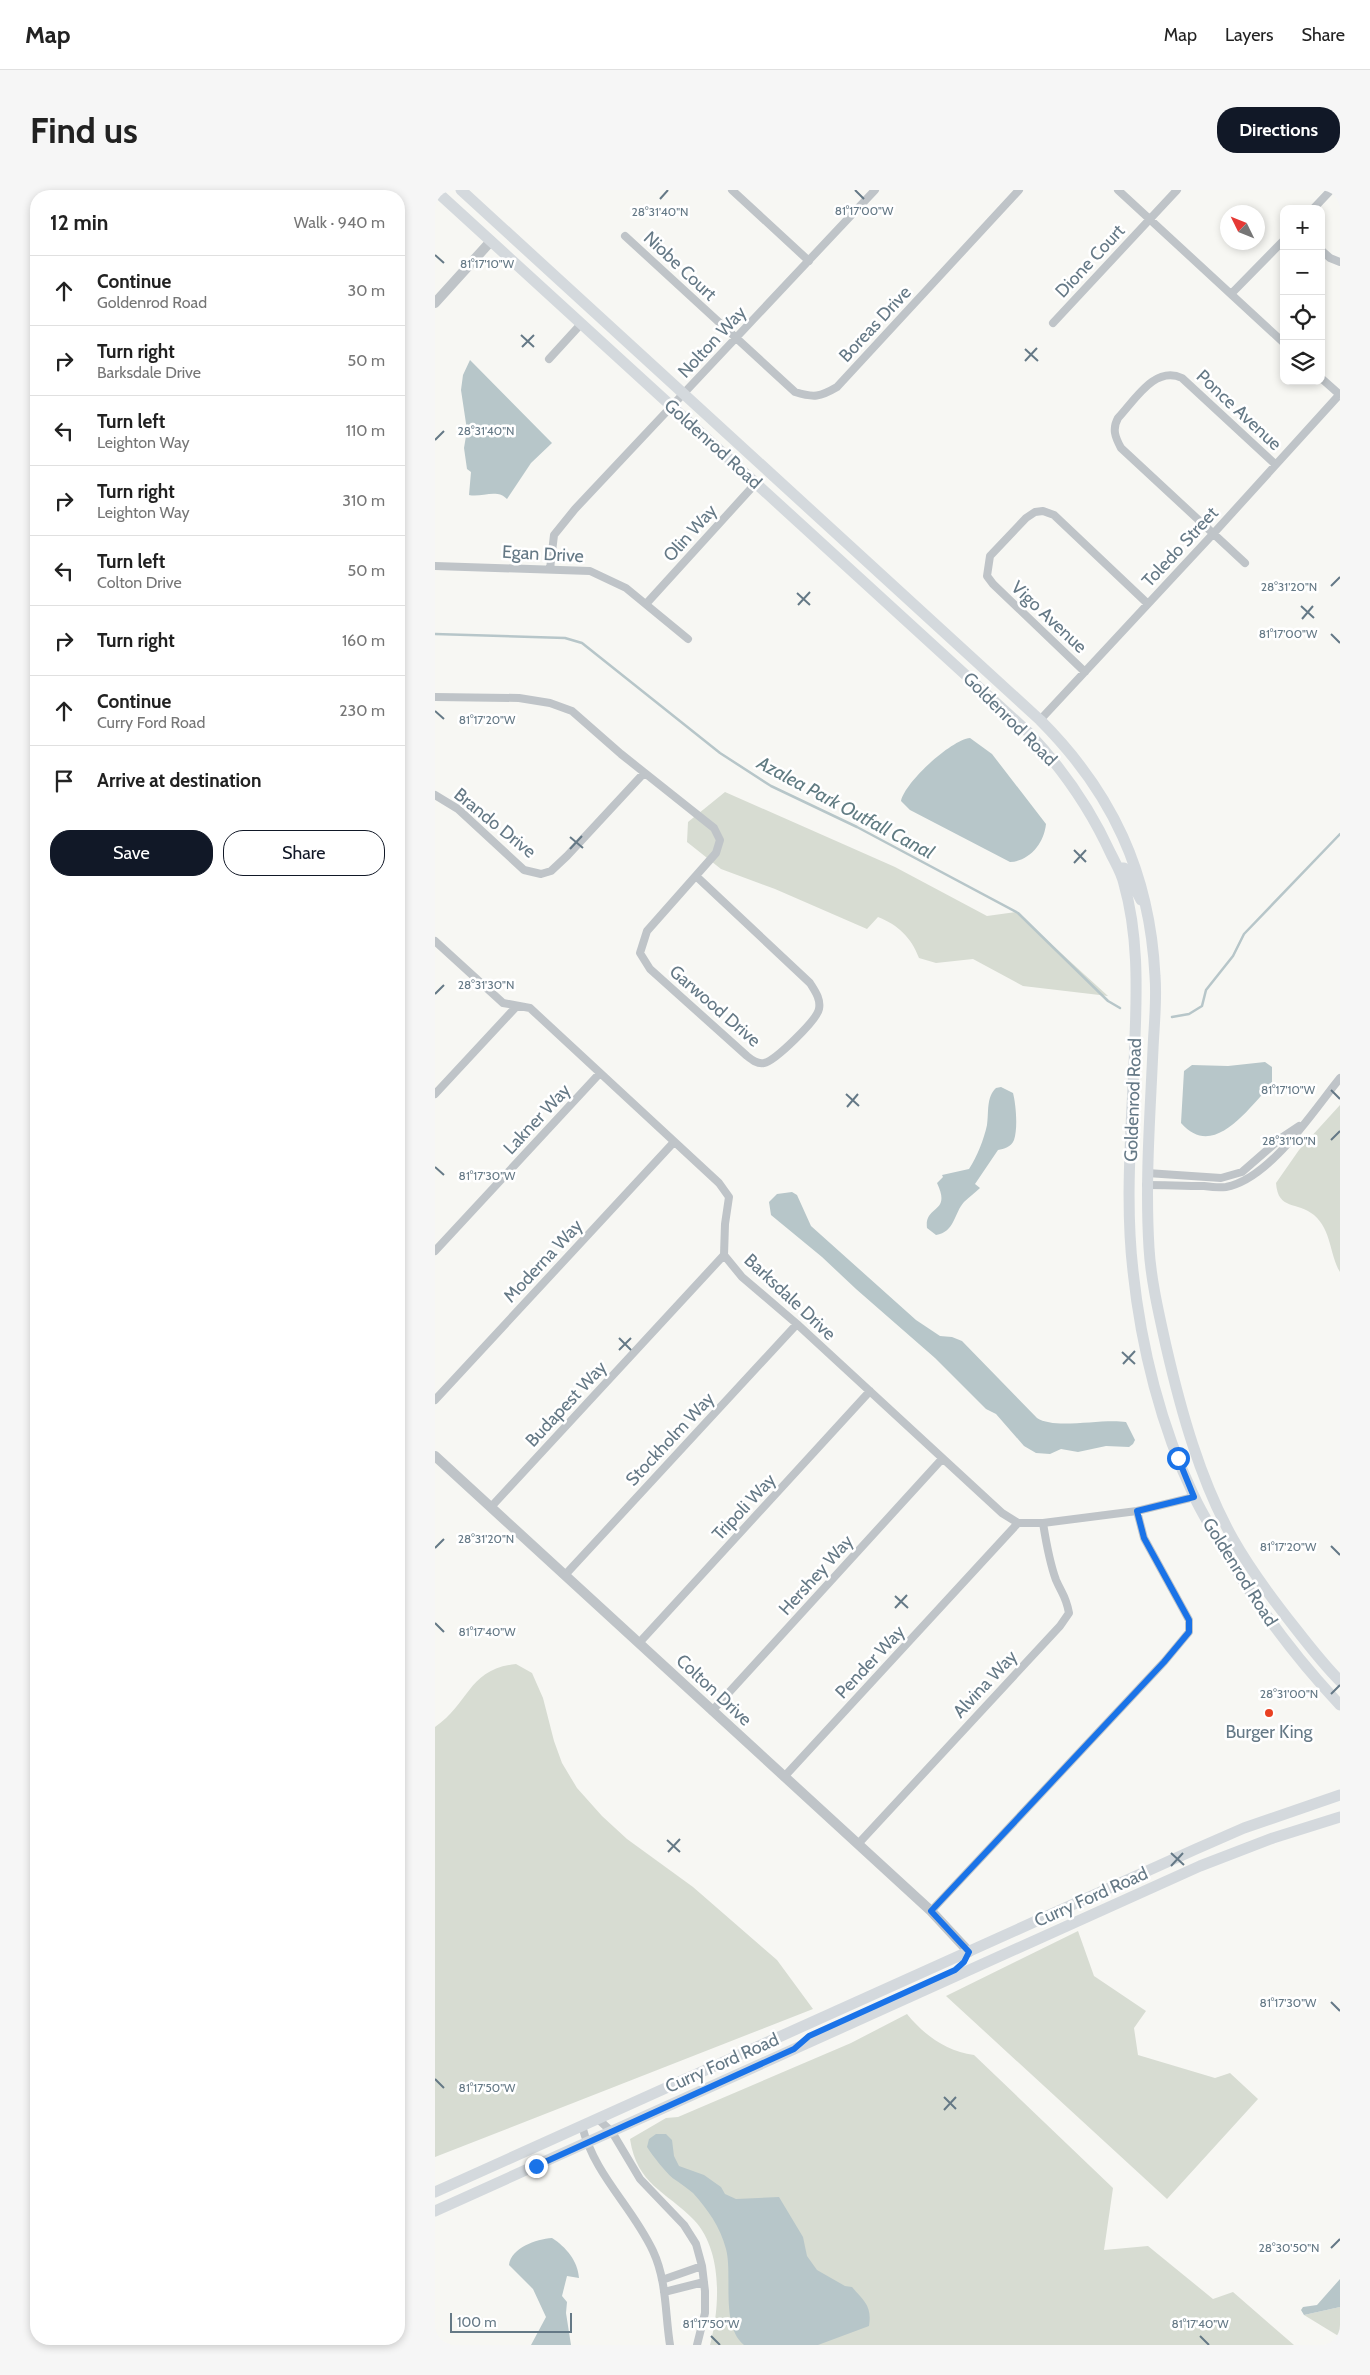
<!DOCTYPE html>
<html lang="en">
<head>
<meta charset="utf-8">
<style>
  body { margin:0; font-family:Cabin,sans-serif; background:#f6f6f6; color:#222 }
  .controls { position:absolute; right:15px; top:15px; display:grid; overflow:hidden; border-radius:10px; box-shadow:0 2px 8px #0003 }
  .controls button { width:45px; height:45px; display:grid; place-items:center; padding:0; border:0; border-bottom:1px solid #e0e0e0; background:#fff; color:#222; font:25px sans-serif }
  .compass { position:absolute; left:785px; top:15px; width:45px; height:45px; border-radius:50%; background:#fff; box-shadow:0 2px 8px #0003; rotate:313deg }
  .scale { position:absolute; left:15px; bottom:12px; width:122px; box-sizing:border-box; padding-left:5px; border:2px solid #657986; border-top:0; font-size:14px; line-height:18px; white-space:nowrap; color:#657986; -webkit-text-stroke:4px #fff; paint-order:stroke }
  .stop { position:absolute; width:15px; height:15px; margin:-11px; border:4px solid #1a73e8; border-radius:50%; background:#fff }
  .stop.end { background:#1a73e8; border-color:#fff; box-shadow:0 1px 5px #0008 }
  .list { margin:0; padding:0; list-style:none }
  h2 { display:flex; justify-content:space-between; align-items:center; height:65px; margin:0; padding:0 20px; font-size:21px }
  h2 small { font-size:16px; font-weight:400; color:#767676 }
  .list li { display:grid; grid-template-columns:32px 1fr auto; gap:15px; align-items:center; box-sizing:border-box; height:70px; padding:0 20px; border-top:1px solid #e0e0e0 }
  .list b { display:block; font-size:19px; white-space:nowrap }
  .list p { margin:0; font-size:16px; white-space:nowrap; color:#767676 }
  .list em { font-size:16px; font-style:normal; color:#767676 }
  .actions { display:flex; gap:10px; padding:15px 20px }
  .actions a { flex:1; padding:11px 0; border:1px solid #111827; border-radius:20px; text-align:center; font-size:18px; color:#111827 }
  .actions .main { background:#111827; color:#fff }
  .icon { flex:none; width:28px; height:28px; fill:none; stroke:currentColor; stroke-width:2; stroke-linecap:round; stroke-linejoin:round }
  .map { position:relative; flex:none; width:905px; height:2155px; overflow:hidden; border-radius:20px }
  header { display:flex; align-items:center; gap:30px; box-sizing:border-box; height:70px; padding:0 25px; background:#fff; border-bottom:1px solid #e0e0e0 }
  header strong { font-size:24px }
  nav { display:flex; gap:28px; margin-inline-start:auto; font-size:18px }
  .intro { display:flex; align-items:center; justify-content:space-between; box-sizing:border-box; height:120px; padding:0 30px }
  h1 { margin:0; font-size:35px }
  .button { padding:12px 22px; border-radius:20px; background:#111827; color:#fff; font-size:18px; font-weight:700 }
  main { display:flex; gap:30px; padding:0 30px }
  aside { flex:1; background:#fff; border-radius:20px; box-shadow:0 2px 8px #0003 }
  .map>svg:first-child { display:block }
  .green { fill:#d7dcd2 }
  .water { fill:#b7c6c9 }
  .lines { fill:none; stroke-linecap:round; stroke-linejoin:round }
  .stream { stroke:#b7c6c9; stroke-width:2.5 }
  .minor { stroke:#bfc4c8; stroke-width:8 }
  .tertiary { stroke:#bfc4c8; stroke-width:10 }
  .secondary { stroke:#d4d9dd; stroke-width:11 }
  .route { stroke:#1a73e8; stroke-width:6 }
  .ticks { fill:none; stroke:#657986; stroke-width:2 }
  .poi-dot { fill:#e94021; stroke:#fff; stroke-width:2 }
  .labels { text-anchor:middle; stroke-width:5; stroke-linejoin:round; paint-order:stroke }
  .street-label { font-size:18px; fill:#657986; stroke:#fff }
  .poi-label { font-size:18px; fill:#657986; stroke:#fff }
  .water-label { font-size:19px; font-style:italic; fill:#607b82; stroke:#fff }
  .ticks-label { font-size:12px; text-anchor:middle; fill:#657986; stroke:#fff; stroke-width:5; stroke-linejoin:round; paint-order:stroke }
</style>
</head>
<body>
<header>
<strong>Map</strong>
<nav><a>Map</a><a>Layers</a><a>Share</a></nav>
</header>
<div class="intro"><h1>Find us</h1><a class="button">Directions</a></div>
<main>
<aside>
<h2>12 min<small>Walk · 940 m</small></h2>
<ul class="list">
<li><svg class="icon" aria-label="ahead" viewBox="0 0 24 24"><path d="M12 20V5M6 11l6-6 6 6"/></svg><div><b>Continue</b><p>Goldenrod Road</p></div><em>30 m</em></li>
<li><svg class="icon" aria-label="right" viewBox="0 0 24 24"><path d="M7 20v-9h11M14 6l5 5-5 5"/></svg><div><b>Turn right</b><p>Barksdale Drive</p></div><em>50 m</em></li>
<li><svg class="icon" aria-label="left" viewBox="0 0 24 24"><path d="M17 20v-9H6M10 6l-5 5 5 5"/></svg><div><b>Turn left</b><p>Leighton Way</p></div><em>110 m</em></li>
<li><svg class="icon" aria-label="right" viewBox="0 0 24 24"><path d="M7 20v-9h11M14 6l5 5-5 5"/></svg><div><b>Turn right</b><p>Leighton Way</p></div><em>310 m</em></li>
<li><svg class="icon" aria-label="left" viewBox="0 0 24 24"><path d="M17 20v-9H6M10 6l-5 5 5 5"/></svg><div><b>Turn left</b><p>Colton Drive</p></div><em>50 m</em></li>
<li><svg class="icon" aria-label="right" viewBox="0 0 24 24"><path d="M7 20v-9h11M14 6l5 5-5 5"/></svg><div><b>Turn right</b></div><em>160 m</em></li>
<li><svg class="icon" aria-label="ahead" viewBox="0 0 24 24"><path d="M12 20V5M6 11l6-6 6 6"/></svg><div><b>Continue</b><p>Curry Ford Road</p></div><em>230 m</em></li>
<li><svg class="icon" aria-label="arrive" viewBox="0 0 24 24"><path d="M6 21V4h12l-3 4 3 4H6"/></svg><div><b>Arrive at destination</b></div></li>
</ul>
<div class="actions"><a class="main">Save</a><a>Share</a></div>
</aside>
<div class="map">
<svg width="905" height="2155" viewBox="0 0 905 2155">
  <rect width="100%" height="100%" fill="#f7f7f3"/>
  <path class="green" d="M290,602L460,677L552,726L581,722L673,806L588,796L538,769L501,773L484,768C476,747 463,735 443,727L432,739L340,699L286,679L252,652L253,632Z
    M905,915V1082C894,1063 897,1041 879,1025C862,1011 843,1021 841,993L864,960Z
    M81,1474L97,1483L108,1508L119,1551L127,1573L142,1598L167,1626L192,1649L258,1697L342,1770L378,1819L0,1967V1537C35,1513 33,1479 81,1474Z
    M643,1741L659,1786L711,1821L699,1838L703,1865L780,1888L795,1883L823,1909L732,2009L511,1806Z
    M472,1824C489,1845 511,1861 539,1865L678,1998L669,2060L713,2056L778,2109L798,2102L859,2155H275C285,2117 288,2061 259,2030C231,2001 202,1995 195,1949L231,1928L243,1927L416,1853Z
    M905,2117V2147L869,2125Z"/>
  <path class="water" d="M35,170L117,253L96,273L72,309C62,298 46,308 34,305L36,282L32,279L29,258L32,240L26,200L28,185Z
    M535,548L557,564L611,634C609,653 595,671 575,672L475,620L466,611C470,592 516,550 535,548Z
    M830,872L837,877V894C814,917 779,971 746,933L749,881L757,875L793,876Z
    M566,897L578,903C581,914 583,939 579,950C576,957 569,959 563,960L540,994L545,998C540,1003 534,1007 529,1012C519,1023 520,1042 501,1045L492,1038C489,1015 517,1024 502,993L508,987L507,985L534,979C542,967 549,949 552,935C554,923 551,907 561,898Z
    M357,1002L362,1005L376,1036L481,1130L505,1146L517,1147L527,1151L602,1228C620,1240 667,1228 691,1232L700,1250L698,1254L694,1257L671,1256L643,1262L626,1259L615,1264L601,1263L589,1256L561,1224L551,1219L500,1168L421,1099L387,1067L336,1025L334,1012L342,1004Z
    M221,1944H231L237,1950L239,1966L244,1976L269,1985L286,1997L290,2004L301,2009L344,2007L368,2047L372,2066L382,2080L410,2096L417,2097C430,2112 437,2116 434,2136L383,2155H309C285,2135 298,2085 291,2059C285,2036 273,2020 258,2003C252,1998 246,1994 239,1989C232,1984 217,1965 212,1957L214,1949Z
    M117,2048C131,2057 143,2071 144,2088L132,2086L127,2106L132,2112L131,2123L136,2155H96L111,2127L98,2099L74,2075C76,2058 101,2049 117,2048Z
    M905,2089V2117L869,2125L866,2120L868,2117L882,2115Z"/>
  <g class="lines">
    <path class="stream" d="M0,444L130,448L147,453L285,563L336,596L422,637L583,723L673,811L685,818
      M737,827L754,824L767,816L771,800L798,766L809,744L905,644"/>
    <path class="minor" d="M297,0L374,71
      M683,0L849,153
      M878,19L896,0
      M190,46L360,202C379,208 385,207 402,197L584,0
      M886,60L895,68L905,72
      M796,104L849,50
      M618,133L742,0
      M114,169L146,134
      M886,188L904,204
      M810,373L686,258C680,247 677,239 683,228C700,210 720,175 747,188L840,274
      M0,376L155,381L191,398L253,449
      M115,379L119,345L140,319L440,0
      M211,414L321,293
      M650,482L558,394L552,386L555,366L591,328L600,322L608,321L619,325L713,414
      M0,507L84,508L115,513L137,521L186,564L279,638L285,650L281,663L212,741L205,763L215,779L312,866C317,870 322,874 329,873C340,871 382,830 384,819C386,809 380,801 375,793L261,686
      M605,530L778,344L905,204
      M0,605L23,619L89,680L106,684L116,681L132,666L209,583
      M0,751L68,813L95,818L284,993L294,1007L290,1034L289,1065L307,1087L362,1134L567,1323L583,1333H608L702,1321L759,1307
      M0,904L81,817
      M712,983L786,988L807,982L846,948L864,936
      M711,995C730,995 749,996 769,996C776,997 784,998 791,997C835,989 878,921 905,888
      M0,1061L165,883
      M0,1210L239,952
      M56,1317L289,1065
      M130,1385L362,1134
      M204,1453L435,1201
      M277,1521L507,1269
      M349,1587L583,1333
      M423,1654L625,1436L634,1423C631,1406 627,1404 621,1390C614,1371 611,1352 608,1333
      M496,1721L729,1472L754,1442V1430L709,1348L702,1321
      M163,1929L177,1942L205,1989L249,2035L261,2054L267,2076L270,2101V2123L262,2155
      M147,1936C160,1986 197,2016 218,2061C232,2091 230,2124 235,2155
      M227,2090L267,2076
      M229,2102L269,2092"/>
    <path class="tertiary" d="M0,113L56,51
      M0,1266L496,1721L534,1762"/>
    <path class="secondary" d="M0,0L593,542C628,579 655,618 676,664C681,674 687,684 689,694C703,743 702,796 700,847C698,924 689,1004 698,1081C706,1157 726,1237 759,1306C766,1322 776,1337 785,1353C819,1412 858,1465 905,1515
      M26,0L605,530C677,602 715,683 720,786C722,810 719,835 718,859C715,926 710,992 714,1058C716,1091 724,1124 731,1156C746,1221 765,1290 798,1349C816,1381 838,1410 861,1439C875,1457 889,1475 905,1491
      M687,678H689L706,710
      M0,2002L761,1659L809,1638L905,1605
      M0,2021L765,1676L838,1648L905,1627"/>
  </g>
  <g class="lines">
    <path class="route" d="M101,1976L359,1859L374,1846L520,1780L529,1772L534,1762L496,1721L729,1472L754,1442V1430L709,1348L702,1321L759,1307L743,1268"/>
  </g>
  <path class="ticks" d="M420,0L429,9M225,9L233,0M0,65L9,73M86,145L99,157M87,157L99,145M590,159L603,171M590,171L602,158M0,250L9,241M896,396L905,387M362,403L375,415M363,415L375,402M866,416L879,428M867,429L878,416M896,444L905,453M0,521L9,529M135,647L148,658M135,659L147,646M639,660L651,672M639,673L651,660M0,804L9,795M896,900L905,909M411,904L424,916M412,917L423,904M896,950L905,941M0,977L9,985M184,1148L196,1160M184,1160L196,1148M687,1162L700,1174M688,1174L700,1161M896,1356L905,1365M0,1358L9,1349M460,1406L473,1418M460,1418L472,1405M0,1433L9,1442M896,1504L905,1495M232,1650L245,1662M233,1662L245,1649M736,1663L749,1675M736,1676L748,1663M896,1812L905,1821M0,1889L9,1898M509,1907L521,1919M509,1920L521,1907M896,2058L905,2049M276,2146L285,2155M765,2146L774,2155"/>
  <circle class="poi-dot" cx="834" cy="1523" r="5"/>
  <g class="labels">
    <g class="street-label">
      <text transform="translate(655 71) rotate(-47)" y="6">Dione Court</text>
      <text transform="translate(245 76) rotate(43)" y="6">Niobe Court</text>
      <text transform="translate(440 134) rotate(-47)" y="6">Boreas Drive</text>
      <text transform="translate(277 152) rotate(-47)" y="6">Nolton Way</text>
      <text transform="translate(804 220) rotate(43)" y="6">Ponce Avenue</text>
      <text transform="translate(278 254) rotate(42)" y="6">Goldenrod Road</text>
      <text transform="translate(255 343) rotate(-48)" y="6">Olin Way</text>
      <text transform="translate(745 357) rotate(-47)" y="6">Toledo Street</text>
      <text transform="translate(108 364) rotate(3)" y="6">Egan Drive</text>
      <text transform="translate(614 427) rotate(43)" y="6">Vigo Avenue</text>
      <text transform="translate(575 529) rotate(45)" y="6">Goldenrod Road</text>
      <text transform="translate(60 633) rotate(39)" y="6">Brando Drive</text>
      <text transform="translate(280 816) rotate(41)" y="6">Garwood Drive</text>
      <text transform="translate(698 910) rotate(-88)" y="6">Goldenrod Road</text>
      <text transform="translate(102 929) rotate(-47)" y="6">Lakner Way</text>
      <text transform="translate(108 1071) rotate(-47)" y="6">Moderna Way</text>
      <text transform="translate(355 1107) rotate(43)" y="6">Barksdale Drive</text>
      <text transform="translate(131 1214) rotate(-47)" y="6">Budapest Way</text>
      <text transform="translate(235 1249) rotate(-47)" y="6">Stockholm Way</text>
      <text transform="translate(309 1317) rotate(-47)" y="6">Tripoli Way</text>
      <text transform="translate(805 1382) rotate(58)" y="6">Goldenrod Road</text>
      <text transform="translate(381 1385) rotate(-48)" y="6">Hershey Way</text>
      <text transform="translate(435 1472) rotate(-47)" y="6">Pender Way</text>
      <text transform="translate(550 1494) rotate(-47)" y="6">Alvina Way</text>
      <text transform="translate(279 1500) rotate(43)" y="6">Colton Drive</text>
      <text transform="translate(656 1707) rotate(-24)" y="6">Curry Ford Road</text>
      <text transform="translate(287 1873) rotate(-24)" y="6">Curry Ford Road</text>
    </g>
    <g class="poi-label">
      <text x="834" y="1548">Burger King</text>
    </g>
    <g class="water-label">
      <text transform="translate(411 617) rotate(28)" y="7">Azalea Park Outfall Canal</text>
    </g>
  </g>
  <g class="ticks-label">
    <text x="429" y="25">81°17'00"W</text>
    <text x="225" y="26">28°31'40"N</text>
    <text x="52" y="78">81°17'10"W</text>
    <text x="51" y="245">28°31'40"N</text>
    <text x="854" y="401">28°31'20"N</text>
    <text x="853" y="448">81°17'00"W</text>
    <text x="52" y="534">81°17'20"W</text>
    <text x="51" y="799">28°31'30"N</text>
    <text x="853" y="904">81°17'10"W</text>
    <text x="854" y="955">28°31'10"N</text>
    <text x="52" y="990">81°17'30"W</text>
    <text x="51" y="1353">28°31'20"N</text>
    <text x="853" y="1361">81°17'20"W</text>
    <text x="52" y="1446">81°17'40"W</text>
    <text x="854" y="1508">28°31'00"N</text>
    <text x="853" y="1817">81°17'30"W</text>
    <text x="52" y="1902">81°17'50"W</text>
    <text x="854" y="2062">28°30'50"N</text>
    <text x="276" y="2138">81°17'50"W</text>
    <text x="765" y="2138">81°17'40"W</text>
  </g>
</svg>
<div class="controls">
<button>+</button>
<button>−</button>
<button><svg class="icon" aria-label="locate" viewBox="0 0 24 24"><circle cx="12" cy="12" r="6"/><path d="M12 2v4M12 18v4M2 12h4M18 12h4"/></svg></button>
<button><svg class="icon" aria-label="layers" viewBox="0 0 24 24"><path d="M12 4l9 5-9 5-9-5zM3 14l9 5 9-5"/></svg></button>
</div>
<svg class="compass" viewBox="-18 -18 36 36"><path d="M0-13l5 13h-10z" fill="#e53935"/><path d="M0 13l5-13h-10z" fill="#767676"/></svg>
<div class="scale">100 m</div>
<div class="stop" style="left:743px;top:1268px"></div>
<div class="stop end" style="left:101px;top:1976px"></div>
</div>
</main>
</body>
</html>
